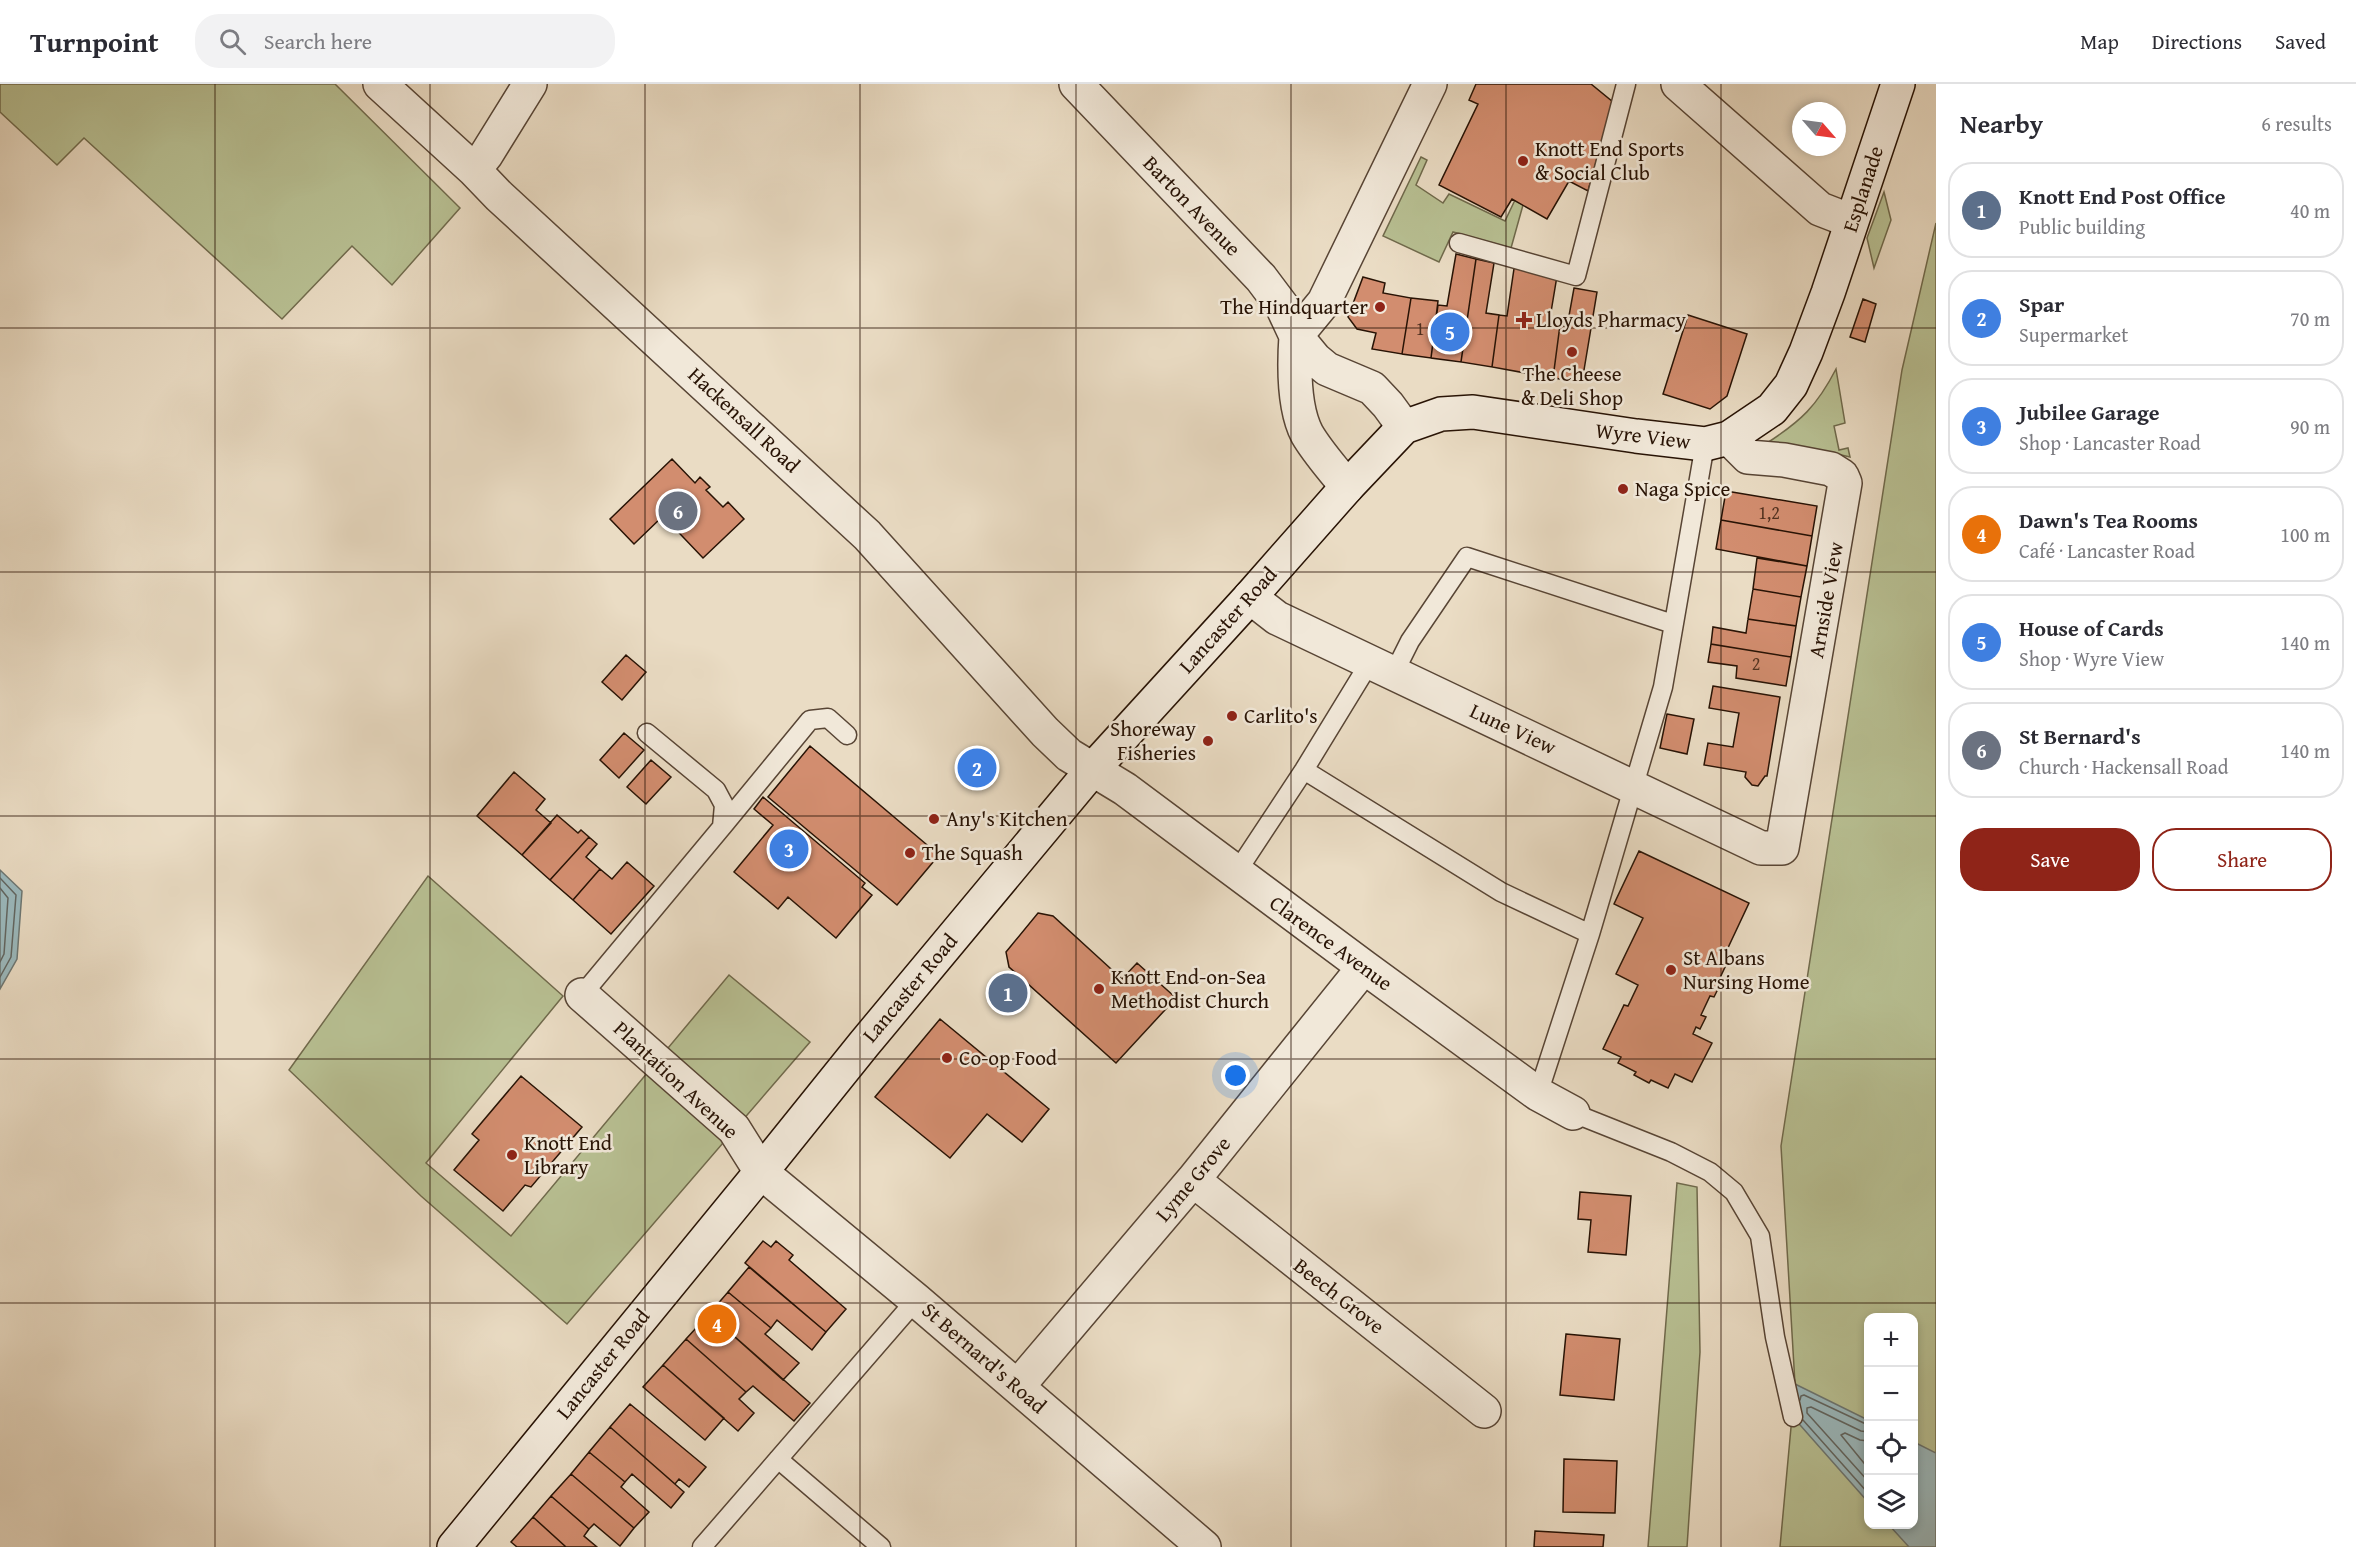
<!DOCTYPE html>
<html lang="en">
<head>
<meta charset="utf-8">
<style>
  body { margin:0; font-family:"Gentium Book Plus",serif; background:#f2f2f3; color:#2b2b33 }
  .controls { position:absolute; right:18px; bottom:18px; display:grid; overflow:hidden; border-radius:12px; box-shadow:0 3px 9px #0003 }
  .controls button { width:54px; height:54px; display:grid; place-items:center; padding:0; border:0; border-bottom:2px solid #e1e1e2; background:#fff; color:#2b2b33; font:30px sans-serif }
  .compass { position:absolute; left:1792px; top:18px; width:54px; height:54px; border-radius:50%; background:#fff; box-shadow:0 3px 9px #0003; rotate:118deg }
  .you { position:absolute; left:1236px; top:992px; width:21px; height:21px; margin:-15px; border:4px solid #fff; border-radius:50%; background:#1a73e8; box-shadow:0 0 0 9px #1a73e833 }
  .badge { display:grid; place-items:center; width:39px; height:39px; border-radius:50%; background:#8f2418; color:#fff; font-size:20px; font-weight:700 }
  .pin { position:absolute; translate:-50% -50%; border:3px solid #fff; box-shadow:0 2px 6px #0006 }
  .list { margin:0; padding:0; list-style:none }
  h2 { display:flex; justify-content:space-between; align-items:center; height:78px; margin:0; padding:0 24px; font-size:26px }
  h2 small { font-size:20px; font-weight:400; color:#7c7c81 }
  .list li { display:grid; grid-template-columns:39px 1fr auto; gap:18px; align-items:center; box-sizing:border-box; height:96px; margin:0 12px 12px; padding:0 12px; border:2px solid #e1e1e2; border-radius:24px }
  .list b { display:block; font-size:22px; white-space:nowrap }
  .list p { margin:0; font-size:20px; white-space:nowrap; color:#7c7c81 }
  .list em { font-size:20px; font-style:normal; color:#7c7c81 }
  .actions { display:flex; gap:12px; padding:18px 24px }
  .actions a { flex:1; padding:14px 0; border:2px solid #8f2418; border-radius:24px; text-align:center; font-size:21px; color:#8f2418 }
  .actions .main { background:#8f2418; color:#fff }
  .icon { flex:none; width:33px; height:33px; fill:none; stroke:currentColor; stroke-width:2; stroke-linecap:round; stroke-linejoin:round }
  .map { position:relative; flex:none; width:1936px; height:1463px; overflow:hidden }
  header { display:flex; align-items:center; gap:36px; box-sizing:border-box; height:84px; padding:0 30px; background:#fff; border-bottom:2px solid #e1e1e2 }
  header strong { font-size:28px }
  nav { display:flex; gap:33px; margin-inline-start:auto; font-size:21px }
  .search { width:420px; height:54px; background:#f2f2f3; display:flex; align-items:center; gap:15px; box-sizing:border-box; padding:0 21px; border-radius:24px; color:#7c7c81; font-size:22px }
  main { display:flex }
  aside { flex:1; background:#fff }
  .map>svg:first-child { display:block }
  .green { fill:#b8c093; stroke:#706a4c; stroke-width:1.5; fill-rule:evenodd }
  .water { fill:#9bb9bd; stroke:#6d7773; stroke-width:1.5 }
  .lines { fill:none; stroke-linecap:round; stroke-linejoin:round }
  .shore { stroke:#626661; stroke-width:1.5 }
  .building { fill:#d28d6f; stroke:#281305; stroke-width:1.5 }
  .lane-casing { stroke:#584535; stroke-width:21 }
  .street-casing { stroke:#584535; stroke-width:36 }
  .secondary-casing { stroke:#281305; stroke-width:36 }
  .lane { stroke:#f1e8d9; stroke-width:18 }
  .street { stroke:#f1e8d9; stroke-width:33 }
  .secondary { stroke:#f1e8d9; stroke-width:33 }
  .grid { fill:none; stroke:#281305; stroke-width:1.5; stroke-opacity:0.55 }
  .poi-dot { fill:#8f2418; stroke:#f1e8d9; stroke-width:2 }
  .labels { text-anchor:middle; stroke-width:5; stroke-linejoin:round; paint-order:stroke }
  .number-label { font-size:18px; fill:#523220 }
  .poi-label { font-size:21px; fill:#281305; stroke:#f1e8d9; text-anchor:start }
  .street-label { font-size:21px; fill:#281305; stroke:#f1e8d9 }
</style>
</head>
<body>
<header>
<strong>Turnpoint</strong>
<div class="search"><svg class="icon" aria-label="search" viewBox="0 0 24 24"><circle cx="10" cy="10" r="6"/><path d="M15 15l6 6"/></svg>Search here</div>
<nav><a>Map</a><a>Directions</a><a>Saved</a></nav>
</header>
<main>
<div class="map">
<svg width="1936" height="1463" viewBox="0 0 1936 1463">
  <rect width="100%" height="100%" fill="#eadcc4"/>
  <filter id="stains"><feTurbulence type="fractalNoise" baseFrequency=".00333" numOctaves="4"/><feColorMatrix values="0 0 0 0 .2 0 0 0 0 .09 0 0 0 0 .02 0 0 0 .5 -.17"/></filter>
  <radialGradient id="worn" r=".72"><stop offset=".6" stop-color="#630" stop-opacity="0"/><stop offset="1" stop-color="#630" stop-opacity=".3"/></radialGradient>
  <path class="green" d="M0,0H335L460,124L392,201L352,162L282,235L84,54L57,81L0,28Z
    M1421,73L1427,76L1416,101L1443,119L1449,110L1505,137L1515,116L1523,121L1511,164L1453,148L1439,178L1383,152Z
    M1884,108L1891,136L1874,184L1867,154Z
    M1936,139V1463H1780L1795,1300L1781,1062L1902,286ZM1868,1234H1914V1440H1868Z
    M1836,285L1845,339L1834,342L1839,366L1848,364L1850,373L1820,366L1767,359C1801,337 1817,322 1836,285Z
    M428,792L563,912L426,1079L511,1152L729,891L810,958L567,1240L421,1112L289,986Z
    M1677,1099L1697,1103L1700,1268L1687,1463H1648Z"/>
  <path class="water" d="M0,786L22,807L17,875L0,905Z
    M1795,1300L1868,1336V1418L1793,1333Z
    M1914,1358L1936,1369V1463H1909L1889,1441L1914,1440Z"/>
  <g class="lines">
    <path class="shore" d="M0,794L16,811L11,873L0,893
      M0,804L8,814L4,870L0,878
      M1800,1316L1801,1312L1804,1311L1868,1341
      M1803,1336L1868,1409
      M1868,1348L1861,1347L1811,1323L1807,1324V1329L1868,1397
      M1868,1357L1860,1356L1845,1349L1841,1351L1868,1384"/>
  </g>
  <path class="building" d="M1476,0H1591L1613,18L1588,107L1569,97L1547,135L1512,115L1501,133L1439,101L1478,20L1469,16Z
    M1456,170L1476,175L1461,278L1431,274L1438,221L1447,222Z
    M1476,175L1494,179L1486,229L1499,231L1492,283L1461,278Z
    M1515,178L1557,192L1549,240L1560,241L1553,294L1492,283L1499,231L1507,232Z
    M1363,193L1385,199L1383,209L1411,214L1402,270L1372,265L1376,249L1357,245L1348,233Z
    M1574,204L1597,208L1582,298L1553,294L1560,241L1567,243Z
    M1411,214L1438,217L1431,274L1402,270Z
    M1863,215L1876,220L1865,258L1850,253Z
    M1688,231L1747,250L1727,312L1710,325L1663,310Z
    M672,375L695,399L700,393L710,403L706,406L723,423L728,418L744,435L703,474L663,432L634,460L610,435Z
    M1726,407L1817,422L1812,452L1721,436Z
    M1721,436L1812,452L1807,482L1716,465Z
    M1757,474L1807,482L1801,513L1753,505Z
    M1753,505L1801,513L1796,542L1748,535Z
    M1748,535L1796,542L1791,573L1711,560L1713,543L1746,549Z
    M1711,560L1791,573L1786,602L1736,594L1737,582L1708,578Z
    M626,571L646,588L622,616L602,598Z
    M1713,602L1780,613L1767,692H1765L1758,702L1752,701L1745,693L1746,688L1704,681L1708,659L1733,663L1739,629L1709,624Z
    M1667,630L1694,635L1687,670L1660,664Z
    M624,649L644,666L619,694L600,676Z
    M810,662L939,771L897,821L768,713Z
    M651,676L671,693L646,720L627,703Z
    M514,688L545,715L536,726L551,739L522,771L477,732Z
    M763,713L865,799L862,803L872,811L836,854L788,813L778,825L734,788L773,741L754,725Z
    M557,731L578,749L581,746L589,753L550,796L522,771Z
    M589,753L597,760L586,773L600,785L573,816L550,796Z
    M1639,767L1749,819L1726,868L1722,866L1718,877L1726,881L1718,898L1721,899L1714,913L1710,912L1701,931L1706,933L1700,945L1696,943L1693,950L1712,959L1692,998L1675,990L1668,1004L1651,996L1649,999L1634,991L1636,988L1618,979L1621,973L1603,965L1624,921L1628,922L1638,901L1616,890L1643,834L1614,820Z
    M627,778L654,802L611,850L573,816L600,785L612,795Z
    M1038,829L1053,832L1122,895L1137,879L1176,914L1116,979L1009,883L1006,868Z
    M940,935L1049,1025L1022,1058L987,1030L950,1074L875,1013Z
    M521,992L582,1043L531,1103L525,1101L503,1127L454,1086L479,1056L472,1050Z
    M1580,1108L1631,1112L1626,1171L1588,1168L1591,1136L1578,1135Z
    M763,1157L771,1163L776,1157L793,1171L789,1176L846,1225L826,1248L745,1179Z
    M749,1183L826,1248L812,1266L777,1236L771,1244L728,1208Z
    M728,1208L771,1244L765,1250L799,1279L783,1296L709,1230Z
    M709,1230L810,1319L794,1337L753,1302L746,1308L686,1255Z
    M1566,1250L1620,1255L1614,1316L1560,1311Z
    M686,1255L746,1308L739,1315L754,1329L738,1347L663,1281Z
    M663,1281L724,1334L705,1356L643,1303Z
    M630,1320L706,1383L689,1403L679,1395L675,1400L610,1343Z
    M610,1343L684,1408L671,1424L632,1390L625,1398L589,1368Z
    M589,1368L625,1398L621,1403L649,1428L634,1444L571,1390Z
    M1564,1375L1617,1377L1615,1429L1563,1428Z
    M571,1390L634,1444L620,1462L594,1440L589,1445L551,1412Z
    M551,1412L589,1445L584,1452L597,1463H566L533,1433Z
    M533,1433L566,1463H517L511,1458Z
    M1535,1447L1604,1451L1603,1463H1534Z"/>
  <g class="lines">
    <defs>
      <path id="lane" d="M1459,159L1576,192L1626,0
        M1394,589L1410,557L1467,473L1673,540
        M1304,686L1501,808L1590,850
        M722,743L810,636L828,634L847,651
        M1236,789L1304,686L1370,578
        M582,911L722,743L724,721L716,706L647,649
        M1538,1010L1590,850L1663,603L1705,360
        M1573,1029L1671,1068L1710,1088L1734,1108L1760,1152L1775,1253L1793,1333
        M778,1375L881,1463
        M702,1463L916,1216"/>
      <path id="street" d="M380,0L474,86L499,112L867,451L1045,648L1069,671L1125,705L1364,883L1538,1010L1573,1029
        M1076,0L1261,194L1282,222L1296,252L1315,275L1327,285L1372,304L1388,321L1404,343
        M1678,0L1820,125L1851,137
        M474,86L486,71L530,0
        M1296,252L1324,218L1430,0
        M1296,252C1294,281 1293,323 1307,350C1318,369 1334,386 1347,403
        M1250,513L1277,534L1761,764H1782L1845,399L1842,392L1831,385L1784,376L1748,373L1729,354
        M582,911L734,1045L761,1088L916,1216L1204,1463
        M1193,1096L1484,1327
        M1018,1302L1193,1096L1364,883"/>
      <path id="secondary" d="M454,1463L761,1088L864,960L1093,685L1250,513L1347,403L1404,343L1441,330L1473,328L1636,352L1705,360L1729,354L1772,325L1791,301L1806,268L1828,209L1898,0"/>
    </defs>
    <use href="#lane" class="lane-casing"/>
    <use href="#street" class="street-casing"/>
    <use href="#secondary" class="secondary-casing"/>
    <use href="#lane" class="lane"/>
    <use href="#street" class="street"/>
    <use href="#secondary" class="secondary"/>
  </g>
  <path class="grid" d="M215,0V1463M430,0V1463M645,0V1463M860,0V1463M1076,0V1463M1291,0V1463M1506,0V1463M1721,0V1463M0,244H1936M0,488H1936M0,732H1936M0,975H1936M0,1219H1936"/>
  <g class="poi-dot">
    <circle cx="1523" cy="77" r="6"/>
    <circle cx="1380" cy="223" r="6"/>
    <path d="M1521 227h6v6h6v6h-6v6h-6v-6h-6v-6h6z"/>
    <circle cx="1572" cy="268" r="6"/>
    <circle cx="1623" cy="405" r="6"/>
    <circle cx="1232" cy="632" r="6"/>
    <circle cx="1208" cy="657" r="6"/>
    <circle cx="934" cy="735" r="6"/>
    <circle cx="910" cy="769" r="6"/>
    <circle cx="1671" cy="886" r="6"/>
    <circle cx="1099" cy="905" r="6"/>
    <circle cx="947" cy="974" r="6"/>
    <circle cx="512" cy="1071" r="6"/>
  </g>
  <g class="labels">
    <g class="number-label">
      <text x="1420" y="251">1</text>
      <text x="1769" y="435">1,2</text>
      <text x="1756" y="586">2</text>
    </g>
    <g class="poi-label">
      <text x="1535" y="72">Knott End Sports<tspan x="1535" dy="24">&amp; Social Club</tspan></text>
      <text x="1368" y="230" text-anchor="end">The Hindquarter</text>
      <text x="1536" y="243">Lloyds Pharmacy</text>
      <text x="1572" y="297" text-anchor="middle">The Cheese<tspan x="1572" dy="24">&amp; Deli Shop</tspan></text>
      <text x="1635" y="412">Naga Spice</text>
      <text x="1244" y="639">Carlito's</text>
      <text x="1196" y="652" text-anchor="end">Shoreway<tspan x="1196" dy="24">Fisheries</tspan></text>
      <text x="946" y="742">Any's Kitchen</text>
      <text x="922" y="776">The Squash</text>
      <text x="1683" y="881">St Albans<tspan x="1683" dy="24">Nursing Home</tspan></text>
      <text x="1111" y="900">Knott End-on-Sea<tspan x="1111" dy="24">Methodist Church</tspan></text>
      <text x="959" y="981">Co-op Food</text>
      <text x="524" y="1066">Knott End<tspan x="524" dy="24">Library</tspan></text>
    </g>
    <g class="street-label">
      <text transform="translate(1863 105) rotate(-72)" y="7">Esplanade</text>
      <text transform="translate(1192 122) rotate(46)" y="7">Barton Avenue</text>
      <text transform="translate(744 336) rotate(43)" y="7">Hackensall Road</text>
      <text transform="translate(1643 352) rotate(7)" y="7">Wyre View</text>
      <text transform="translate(1826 516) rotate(-80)" y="7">Arnside View</text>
      <text transform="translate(1228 536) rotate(-48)" y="7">Lancaster Road</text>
      <text transform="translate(1513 645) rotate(25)" y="7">Lune View</text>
      <text transform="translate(1331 859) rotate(36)" y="7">Clarence Avenue</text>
      <text transform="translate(910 904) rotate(-50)" y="7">Lancaster Road</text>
      <text transform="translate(676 996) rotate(43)" y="7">Plantation Avenue</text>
      <text transform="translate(1193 1095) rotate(-50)" y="7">Lyme Grove</text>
      <text transform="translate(1339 1212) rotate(38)" y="7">Beech Grove</text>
      <text transform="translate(984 1274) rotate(41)" y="7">St Bernard's Road</text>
      <text transform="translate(603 1280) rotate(-51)" y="7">Lancaster Road</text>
    </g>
  </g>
  <rect width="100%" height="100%" filter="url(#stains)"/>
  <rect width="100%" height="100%" fill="url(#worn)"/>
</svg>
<div class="controls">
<button>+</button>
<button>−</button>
<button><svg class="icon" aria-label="locate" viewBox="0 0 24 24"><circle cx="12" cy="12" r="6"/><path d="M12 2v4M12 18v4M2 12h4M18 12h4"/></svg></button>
<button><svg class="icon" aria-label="layers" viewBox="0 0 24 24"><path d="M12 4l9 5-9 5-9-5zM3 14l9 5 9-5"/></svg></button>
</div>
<svg class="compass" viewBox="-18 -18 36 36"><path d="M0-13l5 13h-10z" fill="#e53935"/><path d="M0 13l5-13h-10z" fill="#7c7c81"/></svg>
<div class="you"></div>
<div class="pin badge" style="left:1008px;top:909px;background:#5c6f8a">1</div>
<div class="pin badge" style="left:977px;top:684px;background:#3f7fe0">2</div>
<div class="pin badge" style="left:789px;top:765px;background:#3f7fe0">3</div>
<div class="pin badge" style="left:717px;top:1240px;background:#e8710a">4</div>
<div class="pin badge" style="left:1450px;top:248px;background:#3f7fe0">5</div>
<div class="pin badge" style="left:678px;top:427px;background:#6b7280">6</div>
</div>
<aside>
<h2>Nearby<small>6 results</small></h2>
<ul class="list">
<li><span class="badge" style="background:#5c6f8a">1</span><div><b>Knott End Post Office</b><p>Public building</p></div><em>40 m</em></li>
<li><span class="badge" style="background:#3f7fe0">2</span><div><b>Spar</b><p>Supermarket</p></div><em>70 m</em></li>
<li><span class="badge" style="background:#3f7fe0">3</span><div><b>Jubilee Garage</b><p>Shop · Lancaster Road</p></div><em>90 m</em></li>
<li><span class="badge" style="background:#e8710a">4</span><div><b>Dawn's Tea Rooms</b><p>Café · Lancaster Road</p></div><em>100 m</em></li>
<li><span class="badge" style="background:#3f7fe0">5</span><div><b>House of Cards</b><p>Shop · Wyre View</p></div><em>140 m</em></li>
<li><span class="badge" style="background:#6b7280">6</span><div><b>St Bernard's</b><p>Church · Hackensall Road</p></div><em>140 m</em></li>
</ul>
<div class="actions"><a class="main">Save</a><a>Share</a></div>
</aside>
</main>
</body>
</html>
